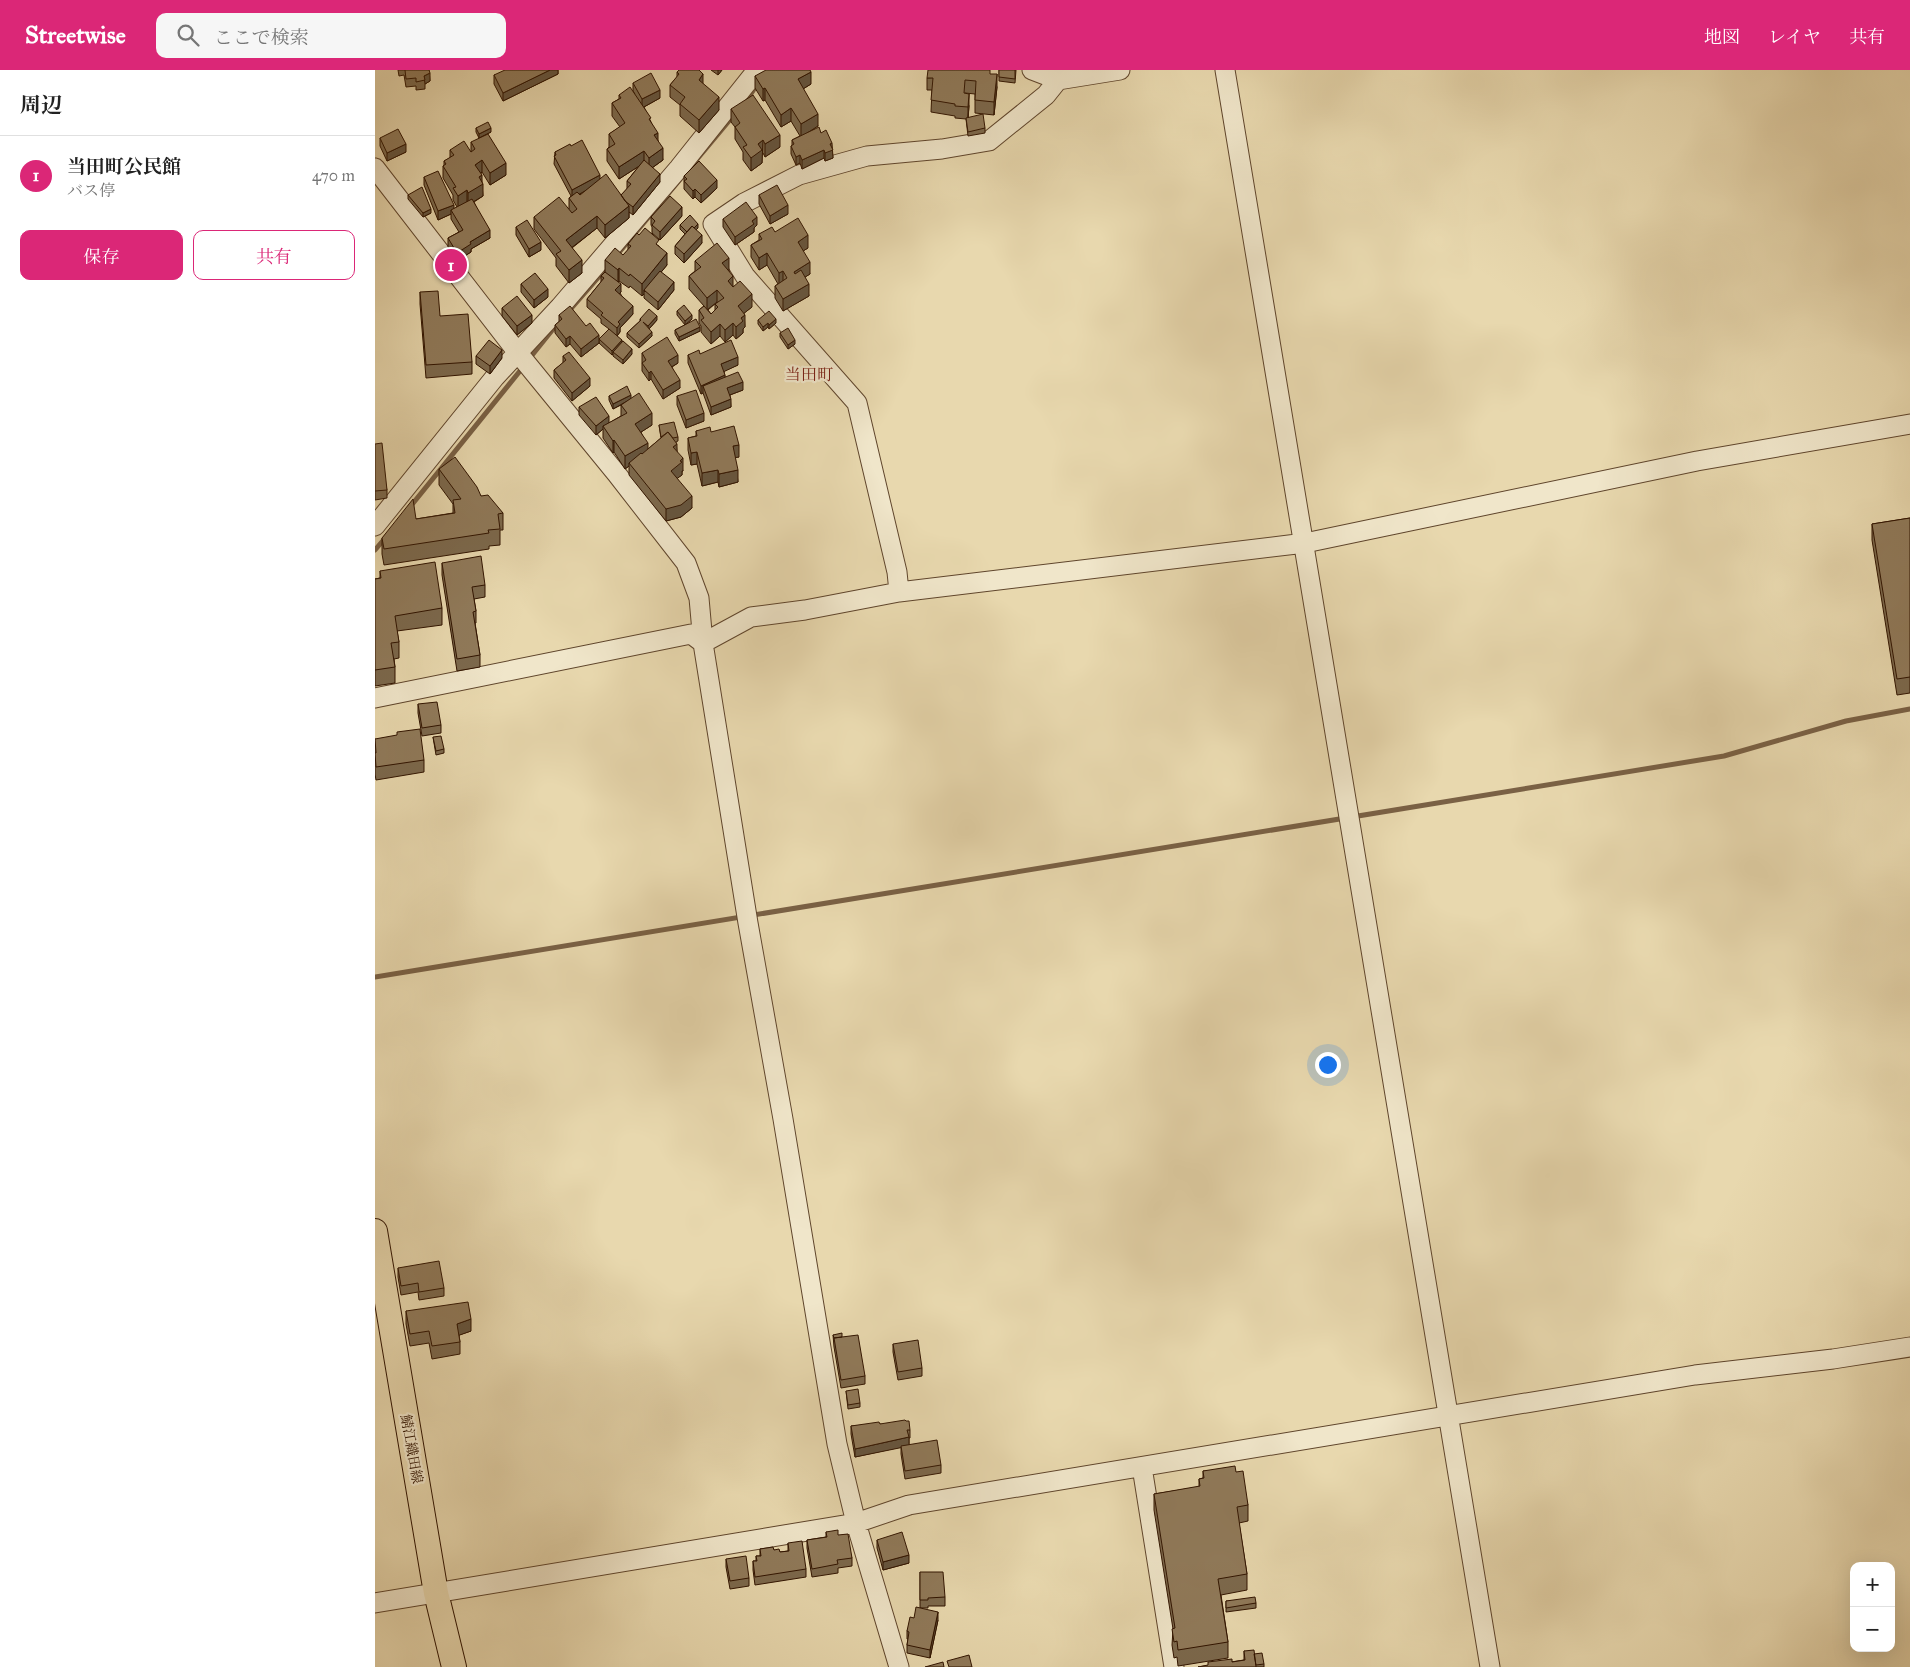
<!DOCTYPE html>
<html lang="ja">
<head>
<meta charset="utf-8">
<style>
  body { margin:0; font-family:"IM FELL Great Primer","Noto Serif JP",serif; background:#f6f6f6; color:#222 }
  .controls { position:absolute; right:15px; bottom:15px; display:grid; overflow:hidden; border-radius:10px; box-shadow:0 5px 20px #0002 }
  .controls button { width:45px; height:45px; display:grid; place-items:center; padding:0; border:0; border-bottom:1px solid #e0e0e0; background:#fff; color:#222; font:25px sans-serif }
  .you { position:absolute; left:952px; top:994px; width:18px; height:18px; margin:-12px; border:4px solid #fff; border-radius:50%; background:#1a73e8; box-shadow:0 0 0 8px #1a73e833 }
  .badge { display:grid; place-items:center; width:32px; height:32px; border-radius:50%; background:#db2777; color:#fff; font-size:16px; font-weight:700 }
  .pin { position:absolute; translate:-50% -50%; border:2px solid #fff; box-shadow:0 1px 5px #0006 }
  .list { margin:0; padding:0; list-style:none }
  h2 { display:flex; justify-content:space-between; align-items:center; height:65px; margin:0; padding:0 20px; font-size:21px }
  h2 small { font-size:16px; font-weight:400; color:#767676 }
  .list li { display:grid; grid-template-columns:32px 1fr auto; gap:15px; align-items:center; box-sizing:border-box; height:80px; padding:0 20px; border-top:1px solid #e0e0e0 }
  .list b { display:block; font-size:19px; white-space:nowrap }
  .list p { margin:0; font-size:16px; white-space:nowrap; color:#767676 }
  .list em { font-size:16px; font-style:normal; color:#767676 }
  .actions { display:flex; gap:10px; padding:15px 20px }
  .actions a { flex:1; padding:11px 0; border:1px solid #db2777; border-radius:10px; text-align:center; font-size:18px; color:#db2777 }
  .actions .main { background:#db2777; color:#fff }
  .icon { flex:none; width:28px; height:28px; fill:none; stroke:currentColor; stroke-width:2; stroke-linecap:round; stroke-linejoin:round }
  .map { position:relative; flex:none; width:1535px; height:1597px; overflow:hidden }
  header { display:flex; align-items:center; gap:30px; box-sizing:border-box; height:70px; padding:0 25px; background:#db2777; color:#fff }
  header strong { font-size:24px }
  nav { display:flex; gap:28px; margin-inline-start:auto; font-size:18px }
  .search { width:350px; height:45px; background:#f6f6f6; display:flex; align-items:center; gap:12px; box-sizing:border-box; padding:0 18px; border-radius:10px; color:#767676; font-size:19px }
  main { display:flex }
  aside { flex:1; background:#fff }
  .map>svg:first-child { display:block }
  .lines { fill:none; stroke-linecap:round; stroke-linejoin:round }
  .stream { stroke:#7a6145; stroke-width:5 }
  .minor-casing { stroke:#5f452c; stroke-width:21 }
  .major-casing { stroke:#311400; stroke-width:26 }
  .minor { stroke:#f0e6ca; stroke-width:19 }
  .major { stroke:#e8d8ae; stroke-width:24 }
  .wall { fill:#7c694d; stroke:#311400; fill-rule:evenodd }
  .shaded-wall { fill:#65553f; stroke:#311400 }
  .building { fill:#907a5a; stroke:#311400 }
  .labels { text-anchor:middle; stroke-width:4.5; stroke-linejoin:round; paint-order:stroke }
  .street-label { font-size:14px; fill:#311400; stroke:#f0e6ca }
  .quarter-label { font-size:16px; fill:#7a1f14; stroke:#f0e6ca }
</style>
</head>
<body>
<header>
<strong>Streetwise</strong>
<div class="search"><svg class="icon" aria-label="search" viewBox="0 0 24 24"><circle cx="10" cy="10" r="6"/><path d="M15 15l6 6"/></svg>ここで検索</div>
<nav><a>地図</a><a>レイヤ</a><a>共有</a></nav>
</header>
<main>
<aside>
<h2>周辺<small></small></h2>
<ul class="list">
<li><span class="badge">1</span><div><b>当田町公民館</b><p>バス停</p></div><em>470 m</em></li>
</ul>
<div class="actions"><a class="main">保存</a><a>共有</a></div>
</aside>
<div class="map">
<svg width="1535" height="1597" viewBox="0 0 1535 1597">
  <rect width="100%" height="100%" fill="#e8d8ae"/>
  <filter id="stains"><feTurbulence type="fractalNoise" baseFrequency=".004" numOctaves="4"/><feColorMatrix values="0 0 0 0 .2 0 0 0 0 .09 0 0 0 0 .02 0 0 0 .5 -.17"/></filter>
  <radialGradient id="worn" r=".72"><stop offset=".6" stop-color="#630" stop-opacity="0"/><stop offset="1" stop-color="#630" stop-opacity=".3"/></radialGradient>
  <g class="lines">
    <path class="stream" d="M371,31L383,13
      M241,186L359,45
      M192,243L234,195
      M154,289L183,253
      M35,437L149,296
      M0,480L11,467
      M0,907L1349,686L1471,651L1535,639"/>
    <defs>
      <path id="minor" d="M657,0L683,10L745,0
        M850,0L1115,1597
        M0,98L143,283L241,403L311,493L324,528L328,573L373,853L408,1049L462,1374L481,1453L524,1597
        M0,456L120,307L185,237L304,98L382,0
        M524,522L522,502L482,333L370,206L338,154L369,133L424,105L492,86L567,79L614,71L671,25L683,10
        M328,573L376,547L430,540L524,522L930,473L1322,391L1535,354
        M0,628L316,564L328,573
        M767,1397L799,1597
        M0,1533L481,1453L534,1435L1320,1305L1458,1289L1535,1277"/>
      <path id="major" d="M0,1161L61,1523L79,1597"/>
    </defs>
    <use href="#minor" class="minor-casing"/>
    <use href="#major" class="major-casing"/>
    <use href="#minor" class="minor"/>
    <use href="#major" class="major"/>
  </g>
  <path class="wall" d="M23,0H54L55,11L50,14V19L41,20V16L31,17L29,5L24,6Z
    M183,0V4L128,31L119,14V5Z
    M336,0H347L343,5Z
    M624,0H641L640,13L624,11Z
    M302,2L328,14L344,40L324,63L305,46V35L295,27V15L302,7Z
    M615,4L622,17L619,45L600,43V24L590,23V24L594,36L593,47L610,58V63L593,66L591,49L580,48V46L556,42L557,20H552V8Z
    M380,6L436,14L428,19L443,56L438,59L446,63L457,78L458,88L450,91L449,88L427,99L425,93L421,95L416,84V76L417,75V70L425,66L416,51L406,57L390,30L388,31L380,18Z
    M258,13L285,28L269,37L276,52L283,71L288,90L277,98L285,112L258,145L254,142V148L230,168L222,158L197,178L207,203L194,213L181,196V188L159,159V147L194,139V128L196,126L179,94L180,82L196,76L225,109L246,125L252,119V111L264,96L244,109L232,91V79L234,77V64L245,57L237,46V33L244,29V25L260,24L258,21Z
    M356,39L405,77L390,87L388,83H387V93L376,101L368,90V82L360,69V57L356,52Z
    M101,58L116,62L104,68L101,62Z
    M5,68L31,82L12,91L5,76Z
    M96,72L131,105L115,115L107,102L106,103L108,126L99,132L115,168L96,179V182L82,191L73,177V168L84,162L76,149V144L63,150L49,115V107L79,139L82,137L78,130V125L68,108V96L69,95V91L75,88V80L96,82Z
    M309,106L342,118L326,133L320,127L318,129L309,119Z
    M33,125L56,143L48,147L33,129Z
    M384,125L413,144L395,154L384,134Z
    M307,146L285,170L277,163V157L276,155V147Z
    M348,149L382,155L379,158V162L360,175L348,157Z
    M305,155L323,158L321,160L327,173L309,193L300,184V176L310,164L305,159Z
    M141,157L166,180L154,187L141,165Z
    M400,162L433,178L428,181L435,204L430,207L434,226L408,241L400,228V216L403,214L392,195L384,200L376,187V175L384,170V164Z
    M264,165L284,176L292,195L286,202L299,220L283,240L269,228V224L267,226L255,216L254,218L244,211L243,212L246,222L245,223L258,244L245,258V262L242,266L257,284L248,294L238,286V284L237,285L224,273V269L234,259L226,253V249L212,237V229L226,212V206L230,202V190L248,185L253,180V174Z
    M320,191L354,200L358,217L377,237L369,243L370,257L368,259V263L361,269L358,265L350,272L345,266L336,274L326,262V256L324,253V240L329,236L314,219V206L320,201ZM342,232L340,234V240L336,244L333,240Z
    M146,214L173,227L159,238L146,222Z
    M45,222L65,246L97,292V304L51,308L45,234Z
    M127,238L157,253L142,265L127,246Z
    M302,241L317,249L311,254L325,261L304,271L300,264V260L310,255L302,245Z
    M184,245L211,256L224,273L206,287L195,274L191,277L180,263V255L184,252Z
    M265,249L282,250L274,259L277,266L264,278L252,267V263L265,251Z
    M383,250L401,253L394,259L393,257L388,261L383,254Z
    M405,263L420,274L413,279L405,267Z
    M267,283L303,293L297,297L305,318L288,329L276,309L274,311L267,301Z
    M325,284L363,295L349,301L350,307L368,320L355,325L356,337L336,345L328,323L326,324L313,293V285Z
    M101,286L127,288L115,304L101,294Z
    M188,286L215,316L197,331L179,308V300L188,293Z
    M234,326L256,328L277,355L266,362L273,379L286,368L284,355L303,367V371L301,372L302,381L308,401H307V405L302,408L317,438L306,447L291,451L254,405V396L250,399L239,382L238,383L228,368V359L221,365L204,345V337L234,353L246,346V335L248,334L238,339L234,330Z
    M302,326L329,351L311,358L302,335Z
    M321,361L336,362L364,387H360L363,412L344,417L343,412L327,416L322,394L316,395L313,380V368L321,366Z
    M0,374L12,420V428L0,430Z
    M64,399L106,426L128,443V460H125V475L114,476V479L9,495L7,484V468L41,449L78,443V434L64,415Z
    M1535,448V623L1522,625L1497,470V454Z
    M67,493L110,515V527L99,529L101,541V553H100L105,585V597L82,601L67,505Z
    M5,501L67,538V555L22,561L24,572V588L19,589L20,597V613L0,616V509L5,508Z
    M43,634L66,655V663L47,666L43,643Z
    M58,667L69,679V683L61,685Z
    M0,669L49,690V702L1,710L0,704Z
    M23,1198L69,1218V1226L44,1230L43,1222L26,1225L23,1207Z
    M31,1241L96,1261L84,1265L85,1272V1284L57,1289L54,1273L35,1276L31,1254Z
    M458,1265L467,1267L490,1306V1314L466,1318L459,1277Z
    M518,1274L547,1298V1306L523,1310L518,1282Z
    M471,1321L485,1333V1337L473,1339Z
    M505,1354L535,1360V1368H534V1375L566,1395V1403L530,1409L526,1384V1377L480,1387L476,1364V1356Z
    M828,1401L861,1402L873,1435V1451L864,1453L872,1504V1520L846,1525L853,1572V1588L803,1596L802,1587L799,1588L797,1575L798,1559L779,1440V1424L824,1417V1409L828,1408Z
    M451,1462L463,1465L477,1488V1496L463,1498V1503L437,1507L432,1478V1470L451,1467Z
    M502,1470L534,1493L508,1500L502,1478Z
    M413,1473L431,1499V1507L380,1515L378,1500V1491H381V1486H385V1479L399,1480L405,1482L413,1481Z
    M351,1489L374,1508V1516L355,1519L351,1497Z
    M545,1502L570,1527V1536H553V1538H545Z
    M851,1531L881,1533V1538L851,1542Z
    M539,1548L563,1550L555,1588L532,1583V1575L533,1569H532V1561Z
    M869,1581L879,1584L889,1594V1597H823L869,1590Z"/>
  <path class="shaded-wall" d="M175,0H183V4L128,31V23Z
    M343,0H347L343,5Z
    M436,2V14L423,22V9Z
    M55,3V11L50,14L49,6Z
    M328,4V16L324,10Z
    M622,4V17L619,45V32Z
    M390,18V30L388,31V19Z
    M285,20V28L267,38V29Z
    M594,24V36L593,50V37Z
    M344,27V40L324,63V50Z
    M416,38V51L406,57V45Z
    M443,44V56L426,67V54Z
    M116,58V62L104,68V64Z
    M283,63V75L279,65Z
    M405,65V77L390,87V74Z
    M388,70L387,93L376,101V88L383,74Z
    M457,73L458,88L450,91V83L455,74Z
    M31,74V82L12,91V83Z
    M288,78V90L274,100V88Z
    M449,80V88L427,99V90Z
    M269,81V93L244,109V97Z
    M425,85V93L421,95V87Z
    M107,90V102L100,107V95Z
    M131,93V105L115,115V103Z
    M285,104V112L258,145V137Z
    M107,105V114H108V126L93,135V123L104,107Z
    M225,105V113L197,128V120Z
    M342,110V118L326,133V125Z
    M320,119V127L318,129V121Z
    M92,120V132L83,138V126Z
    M79,135V143L76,140V144L63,150V141Z
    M413,135V144L395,154V146Z
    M254,136V148L230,168V155Z
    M307,137V146L285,170V162Z
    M56,139V143L48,147V143Z
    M222,146V158L191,182V170Z
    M382,147V155L379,158V162L360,175V167L377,151Z
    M323,154V158L313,168V163Z
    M115,160V168L96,179V182L82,191V183L95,172Z
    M327,165V173L309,193V184Z
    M433,165V178L423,184V172Z
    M166,172V180L154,187V179Z
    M292,183V195L270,222L269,220V224L267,226V214Z
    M392,183V195L384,200V188Z
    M354,188V200L347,205V193Z
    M207,190V203L194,213V200Z
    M435,192V204L419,214V202Z
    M244,198V211L243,213V200Z
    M408,201V213L404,216V203Z
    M358,206V218L353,211Z
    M299,212V220L283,240V232Z
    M246,214V222L240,228V220Z
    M434,214V226L408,241V229Z
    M173,219V227L159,238V230Z
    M342,220V232L332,240V228Z
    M377,224V237L363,248V236Z
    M258,236V244L245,258V262L242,266V258L243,252Z
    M157,245V253L142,265V256Z
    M317,245V249L310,255V251Z
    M370,245V257L368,259V263L361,269V257L366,248Z
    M282,246V250L273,260V256Z
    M401,249V253L394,259V255Z
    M358,253V265L350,272V260Z
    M393,253V257L388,261V257Z
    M345,254V266L336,274V262Z
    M325,257V261L304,271V267Z
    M277,262V266L264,278V274Z
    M224,265V273L206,287V279Z
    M195,266V274L191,277V269Z
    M247,270V274L238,282V284L237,285V281Z
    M420,270V274L413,279V275Z
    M257,279V284L248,294V290Z
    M127,280V288L115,304V296Z
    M303,285V293L293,299V291Z
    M363,287V295L346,303V294Z
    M276,301V309L274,311V303Z
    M350,305V313L328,316V323L326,324V316Z
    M215,308V316L197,331V323Z
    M305,310V318L288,329V320Z
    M368,312V320L352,326V318Z
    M256,325V329L238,339V334Z
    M356,329V337L336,345V337Z
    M277,343V355L260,366V354Z
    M329,343V351L311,358V350Z
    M234,346V354L228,356V359L221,365V356Z
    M239,370V382L238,383V371Z
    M273,373V386L254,393V396L250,399V386Z
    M302,374V386L298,377Z
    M364,375V387L358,388V376Z
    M322,382V394L316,395V383Z
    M308,388V401H307V405L296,413V401Z
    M343,400V412L327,416V403Z
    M363,400V412L344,417V404Z
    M317,426V438L306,447L291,451V439Z
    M96,1249V1261L82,1266V1254Z
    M534,1367V1376L480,1387V1379Z
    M534,1485V1493L508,1500V1492Z
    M563,1542V1550L555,1588V1580Z"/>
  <path class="building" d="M30,0H54L55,3L49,6L50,10L41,12V8L31,9Z
    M130,0H175L128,23L119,5Z
    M304,0H324L328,4L324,10L344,27L324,50L305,34L310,27L295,15L304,4L302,2Z
    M391,0H435L436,2L423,9L443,44L426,54L416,38L406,45L390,18L388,19L380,6Z
    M553,0H615V4H622L619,32L600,30L601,11L590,10L589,23L594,24L593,37L580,36V34L556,30L558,8H552Z
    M624,0H640V9L624,7Z
    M276,3L285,20L267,29L258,13Z
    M255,17L276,48L274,49L283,63L279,65L288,78L274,88L269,81L244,97L232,79L240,74L234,64L250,53L237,33L246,28L244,25Z
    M378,25L405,65L390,74L388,70L383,74L387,80L376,88L368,77L372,75L360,57L365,53L356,39Z
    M608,44L610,58L593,62L591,48Z
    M113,52L116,58L104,64L101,58Z
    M444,57L446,63L451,60L457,73L455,74L458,80L450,83L449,80L427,90L425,85L421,87L416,76L419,74L417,70Z
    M23,59L31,74L12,83L5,68Z
    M113,64L131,93L115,103L107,90L100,95L107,105L104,107L108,114L93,123L92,120L83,126L78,118L81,117L68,96L71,94L69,91L79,85L75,80L89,71L96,82L100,79L96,72Z
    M207,70L225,105L197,120L179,86L181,85L180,82L195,74L196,76Z
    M269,90L285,104L258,137L250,131L246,125L256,114L252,111Z
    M324,91L342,110L326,125L320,119L318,121L309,111L312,109L309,106Z
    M63,101L79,135L63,141L49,107Z
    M231,104L254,136L230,155L222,146L191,170L207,190L194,200L181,184L186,181L159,147L184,127L197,143L202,139L194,128L202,122L205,125Z
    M402,115L413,135L395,146L384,125Z
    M47,117L56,139L48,143L33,125Z
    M295,126L307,137L285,162L277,155L280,151L276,147Z
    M97,129L115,160L95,172L96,174L82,183L73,168L88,160L76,140Z
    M371,132L382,147L377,151L379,154L360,167L348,149Z
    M315,145L323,154L319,158L317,156L312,162L305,155Z
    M423,148L433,165L423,172L435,192L419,202L420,204L426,200L434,214L408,229L400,216L412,208L408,201L404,203L392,183L384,188L376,175L387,169L384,164L397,157L400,162Z
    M152,150L166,172L154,179L141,157Z
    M317,156L327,165L309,184L300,176Z
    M270,158L284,170L281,174L292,183L267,214L255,204L254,206L244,198L243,200L230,190L240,178L248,185L256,176L253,174L262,163L264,165Z
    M342,173L354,188L347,193L358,206L353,211L358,217L365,211L377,224L363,236L370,245L366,248L368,251L361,257L358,253L350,260L345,254L336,262L326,250L329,248L324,240L329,236L336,244L343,237L340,234L349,228L342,220L332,228L314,206L326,197L320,191Z
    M285,201L299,212L283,232L269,220Z
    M230,202L246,214L240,220L258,236L243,252L245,254L242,258L226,245L228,243L212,229L229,208L226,206Z
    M160,203L173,219L159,230L146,214Z
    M63,221L65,246L93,244L97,292L51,295L45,222Z
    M142,226L157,245L142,256L127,238Z
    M309,235L317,245L310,251L302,241Z
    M195,236L211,256L215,253L224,265L206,279L195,266L191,269L180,255L187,249L184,245Z
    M274,239L282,246L273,256L268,252L277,262L264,274L252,263L266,250L265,249Z
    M394,241L401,249L394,255L393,253L388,257L383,250Z
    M321,249L325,257L304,267L300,260Z
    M413,258L420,270L413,275L405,263Z
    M234,259L247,270L237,281L224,269Z
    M292,267L303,285L293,291L305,310L288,320L276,301L274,303L267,293L271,290L267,283Z
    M114,270L127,280L115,296L101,286Z
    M356,270L363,287L346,294L350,305L326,316L313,285L324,280L325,284Z
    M248,271L257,279L248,290L238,282Z
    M194,282L215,308L197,323L179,300L191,290L188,286Z
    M363,302L368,312L352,318L356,329L336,337L328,316Z
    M252,316L256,325L238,334L234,326Z
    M321,320L329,343L311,350L302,326Z
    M264,323L277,343L260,354L273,373L250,386L239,370L238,371L228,356L252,343L246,335Z
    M221,327L234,346L221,356L204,337Z
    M299,352L303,367L298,368L293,362L286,367L284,355Z
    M359,356L364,375L358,376L363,400L344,404L343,400L327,403L322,382L316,383L313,368L322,366L321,361L335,357L336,362Z
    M293,362L302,374L298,377L308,388L305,391L307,392L296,401L317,426L306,435L291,439L254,393L266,383L267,384Z
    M7,373L12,420L0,421V374Z
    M80,387L102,417L106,426L113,425L128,443L123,444L125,459L113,460L114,463L9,479L7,468L38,429L41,449L80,443L78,430L86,429L64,399Z
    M1535,448V607L1522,609L1497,454Z
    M106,486L110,515L97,517L101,541L98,542L105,585L82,589L67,493Z
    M60,492L67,538L20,546L24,572L16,573L20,597L0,600V509L6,508L5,501Z
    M62,632L66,655L47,658L43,634Z
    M45,659L49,690L1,697L0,683H1L0,669L22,665V662Z
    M66,666L69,679L61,681L58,667Z
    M64,1191L69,1218L44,1222L43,1213L26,1216L23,1198Z
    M93,1232L96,1249L82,1254L85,1272L57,1276L54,1261L35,1264L31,1241Z
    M467,1263V1267L459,1268L458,1265Z
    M483,1265L490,1306L466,1310L459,1268Z
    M543,1270L547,1298L523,1302L518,1274Z
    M483,1319L485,1333L473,1335L471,1321Z
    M530,1350L531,1351H534L535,1360H532L534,1367L480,1379L476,1356L504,1352L505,1354Z
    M562,1370L566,1395L530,1401L526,1376Z
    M860,1396L861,1402L868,1401L873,1435L862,1437L872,1504L843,1509L853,1572L803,1580L802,1571L799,1572L797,1559L800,1558L779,1424L825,1416L824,1409L829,1408L828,1401Z
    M463,1460V1465L473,1464L477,1488L462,1490L463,1494L437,1499L432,1470L452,1467L451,1462Z
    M527,1462L534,1485L508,1492L502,1470Z
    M427,1471L431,1499L380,1507L378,1491H382L381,1486H386L385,1479L398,1477L399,1480L404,1479L405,1482L414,1481L413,1473Z
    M371,1486L374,1508L355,1511L351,1489Z
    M545,1502H568L570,1527L553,1528V1530H545Z
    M880,1527L881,1533L851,1538V1531Z
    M541,1537L563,1542L555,1580L532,1575L534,1562L532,1561L535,1547L539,1548Z
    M879,1580L881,1597H823L833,1595V1592L857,1589V1592L870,1590L869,1581Z
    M887,1583L889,1594L881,1595L879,1584Z
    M594,1585L597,1597H574L572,1591Z
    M568,1592L569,1597H550Z"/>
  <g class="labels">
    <g class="street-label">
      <text transform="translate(37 1379) rotate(80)" y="5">鯖江織田線</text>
    </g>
    <g class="quarter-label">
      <text x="434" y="310">当田町</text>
    </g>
  </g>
  <rect width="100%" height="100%" filter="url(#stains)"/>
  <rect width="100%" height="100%" fill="url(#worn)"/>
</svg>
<div class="controls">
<button>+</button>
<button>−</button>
</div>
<div class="you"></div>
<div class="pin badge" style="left:76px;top:195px">1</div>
</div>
</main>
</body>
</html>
